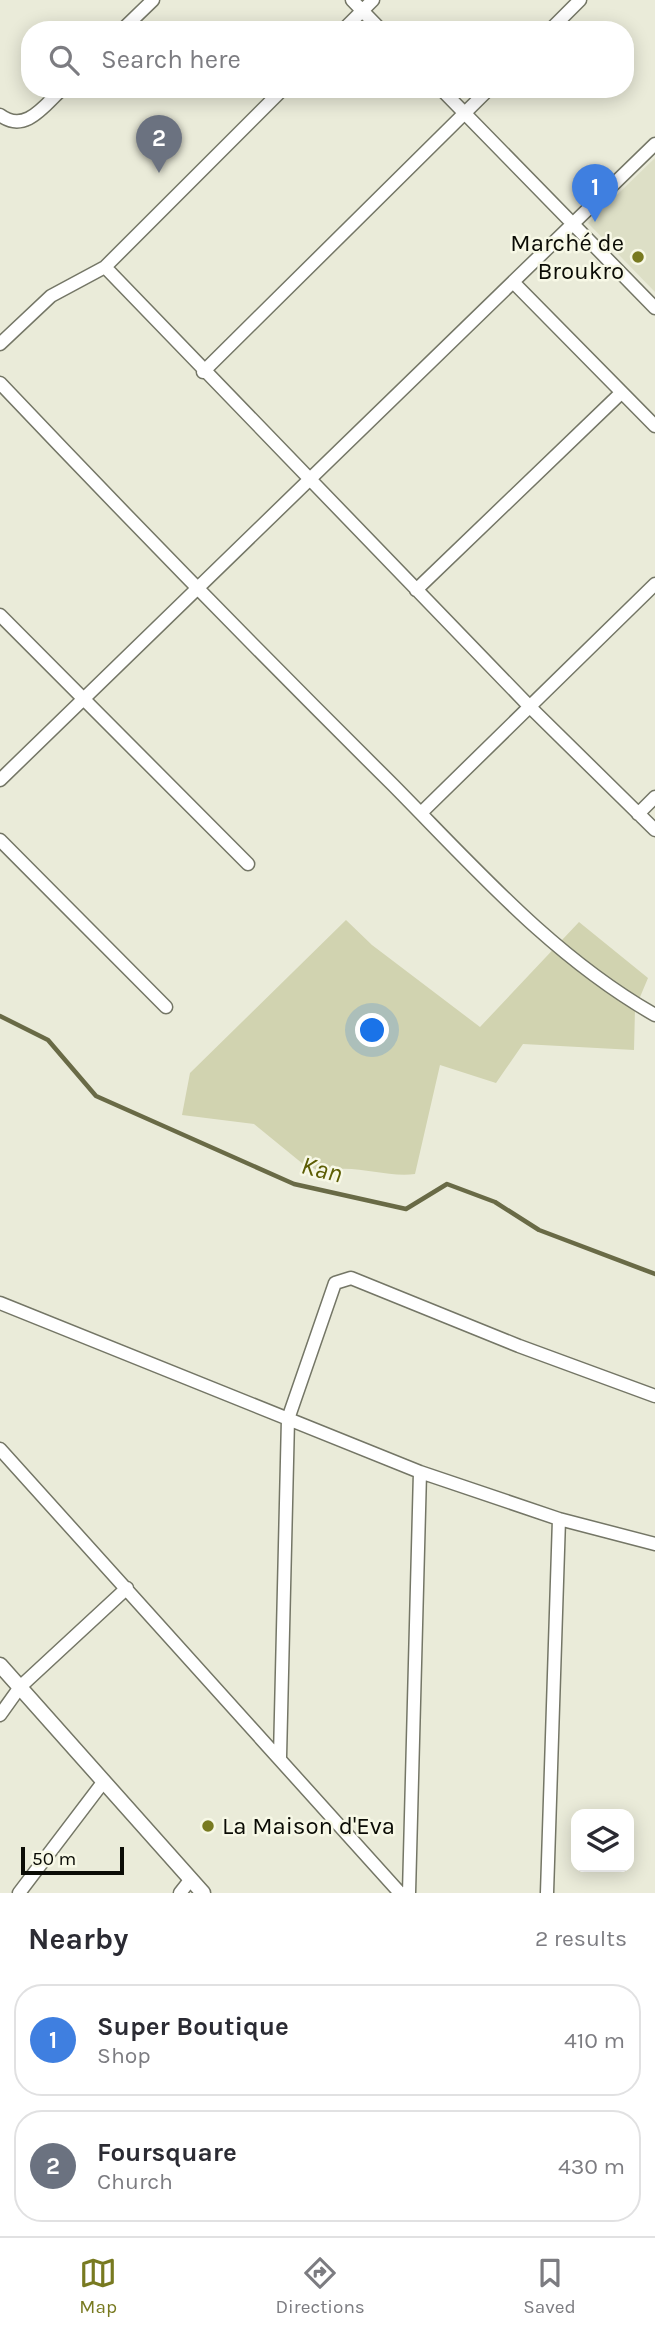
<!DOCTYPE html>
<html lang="en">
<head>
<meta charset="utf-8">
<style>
  body { margin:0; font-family:Karla,sans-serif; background:#f7f7f7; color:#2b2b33 }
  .controls { position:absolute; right:21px; bottom:21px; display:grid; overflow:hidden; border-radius:14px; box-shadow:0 4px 18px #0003 }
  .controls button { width:63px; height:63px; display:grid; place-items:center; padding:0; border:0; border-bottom:2px solid #e1e1e2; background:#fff; color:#2b2b33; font:35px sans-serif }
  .scale { position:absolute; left:21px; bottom:18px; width:103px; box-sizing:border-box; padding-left:7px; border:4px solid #0b0c06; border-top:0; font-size:19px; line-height:24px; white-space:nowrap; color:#0b0c06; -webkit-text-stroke:5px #f7f8e6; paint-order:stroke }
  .you { position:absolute; left:373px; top:1031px; width:24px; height:24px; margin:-18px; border:5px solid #fff; border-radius:50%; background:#1a73e8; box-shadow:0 0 0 10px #1a73e833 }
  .badge { display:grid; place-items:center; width:46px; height:46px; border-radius:50%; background:#787a21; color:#fff; font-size:23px; font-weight:700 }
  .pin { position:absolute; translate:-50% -58px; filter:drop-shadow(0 2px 4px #0008) }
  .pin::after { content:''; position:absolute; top:37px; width:24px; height:21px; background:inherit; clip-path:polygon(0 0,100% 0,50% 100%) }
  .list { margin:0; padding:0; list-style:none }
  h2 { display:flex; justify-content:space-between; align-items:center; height:91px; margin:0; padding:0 28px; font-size:30px }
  h2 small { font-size:23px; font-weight:400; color:#7c7c81 }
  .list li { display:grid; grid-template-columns:46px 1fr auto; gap:21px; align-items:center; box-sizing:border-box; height:112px; margin:0 14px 14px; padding:0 14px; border:2px solid #e1e1e2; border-radius:28px }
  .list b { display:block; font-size:26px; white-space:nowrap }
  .list p { margin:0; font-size:23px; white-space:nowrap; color:#7c7c81 }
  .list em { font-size:23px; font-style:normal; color:#7c7c81 }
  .icon { flex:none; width:38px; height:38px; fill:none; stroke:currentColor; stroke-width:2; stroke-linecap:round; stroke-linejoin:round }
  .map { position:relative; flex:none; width:655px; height:1893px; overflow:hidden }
  .search { position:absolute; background:#fff; box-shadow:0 4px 18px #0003; left:21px; right:21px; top:21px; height:77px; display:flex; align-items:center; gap:18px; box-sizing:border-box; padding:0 24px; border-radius:28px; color:#7c7c81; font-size:26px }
  .sheet { height:343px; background:#fff }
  nav { display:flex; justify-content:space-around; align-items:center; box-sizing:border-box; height:98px; border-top:2px solid #e1e1e2; background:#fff; font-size:19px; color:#7c7c81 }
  nav a { display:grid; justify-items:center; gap:4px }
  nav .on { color:#787a21 }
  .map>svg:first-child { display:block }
  .built { fill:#dddfc6 }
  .grass { fill:#d1d3b0 }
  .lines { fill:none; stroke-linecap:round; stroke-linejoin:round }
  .stream { stroke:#696a46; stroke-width:4.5 }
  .minor-casing { stroke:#747666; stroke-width:15 }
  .tertiary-casing { stroke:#747666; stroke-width:17 }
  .minor { stroke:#fff; stroke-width:12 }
  .tertiary { stroke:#fff; stroke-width:14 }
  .poi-dot { fill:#787a21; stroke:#f7f8e6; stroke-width:2.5 }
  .labels { text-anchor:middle; stroke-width:5; stroke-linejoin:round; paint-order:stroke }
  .poi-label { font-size:24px; fill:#0b0c06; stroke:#f7f8e6; text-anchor:end }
  .water-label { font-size:26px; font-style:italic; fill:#5b5c03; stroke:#f7f8e6 }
</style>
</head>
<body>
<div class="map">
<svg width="655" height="1893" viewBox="0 0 655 1893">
  <rect width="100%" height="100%" fill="#eaebd9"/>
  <path class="built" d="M655,158V292L588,223Z"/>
  <path class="grass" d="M346,920L372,945L480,1027L579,922L648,978L635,1009L634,1050L523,1044L496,1083L440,1065L415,1174C384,1178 352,1162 322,1172L303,1164L254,1124L182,1115L190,1073Z"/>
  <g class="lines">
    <path class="stream" d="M0,1016L48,1040L96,1096L294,1184L406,1209L447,1184L495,1202L539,1230L655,1274"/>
    <defs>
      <path id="minor" d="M352,0L381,30
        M122,30L153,0
        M343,30L373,0
        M550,30L580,0
        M441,89L655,308
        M0,115C25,134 44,106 62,89
        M105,267L283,89
        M513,282L655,426
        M0,344L51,296L105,267L530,707L655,830
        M203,372L489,89
        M0,383C129,519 260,653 393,785C475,868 553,957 655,1015
        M416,590L621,393
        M0,615L248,864
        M0,780L655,144
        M421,813L655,584
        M638,814L655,797
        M0,840L166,1007
        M0,1303L420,1472L559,1519L655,1544
        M0,1449L400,1893
        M0,1715L20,1687L127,1588
        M280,1757L288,1419L335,1283L351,1278L519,1346L655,1396
        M19,1893L104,1781
        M180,1893L191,1879
        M409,1893L420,1472
        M547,1893L559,1519"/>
      <path id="tertiary" d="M0,1665L203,1893"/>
    </defs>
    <use href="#minor" class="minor-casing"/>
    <use href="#tertiary" class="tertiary-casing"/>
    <use href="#minor" class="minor"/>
    <use href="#tertiary" class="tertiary"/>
  </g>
  <g class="poi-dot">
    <circle cx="638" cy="257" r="7"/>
    <circle cx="208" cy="1826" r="7"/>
  </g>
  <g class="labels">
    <g class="poi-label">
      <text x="624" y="251">Marché de<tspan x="624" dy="28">Broukro</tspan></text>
      <text x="222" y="1834" text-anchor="start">La Maison d'Eva</text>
    </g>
    <g class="water-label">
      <text transform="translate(322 1169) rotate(14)" y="9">Kan</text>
    </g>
  </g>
</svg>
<div class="controls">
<button><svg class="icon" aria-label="layers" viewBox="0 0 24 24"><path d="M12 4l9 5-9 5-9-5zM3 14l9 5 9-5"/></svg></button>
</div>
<div class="scale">50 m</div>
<div class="you"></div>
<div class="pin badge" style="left:595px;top:222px;background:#3f7fe0">1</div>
<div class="pin badge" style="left:159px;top:173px;background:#6b7280">2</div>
<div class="search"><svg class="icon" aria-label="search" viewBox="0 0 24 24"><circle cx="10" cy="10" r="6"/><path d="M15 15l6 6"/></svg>Search here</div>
</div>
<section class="sheet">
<h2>Nearby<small>2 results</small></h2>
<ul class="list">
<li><span class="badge" style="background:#3f7fe0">1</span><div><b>Super Boutique</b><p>Shop</p></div><em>410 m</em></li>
<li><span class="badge" style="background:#6b7280">2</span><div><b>Foursquare</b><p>Church</p></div><em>430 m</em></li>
</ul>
</section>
<nav>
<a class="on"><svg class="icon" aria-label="map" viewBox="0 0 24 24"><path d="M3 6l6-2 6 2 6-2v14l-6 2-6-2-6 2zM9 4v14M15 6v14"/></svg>Map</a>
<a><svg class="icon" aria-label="directions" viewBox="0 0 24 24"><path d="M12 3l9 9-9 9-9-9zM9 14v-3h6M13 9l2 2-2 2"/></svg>Directions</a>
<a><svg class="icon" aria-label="saved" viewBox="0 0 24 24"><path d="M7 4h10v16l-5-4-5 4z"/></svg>Saved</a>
</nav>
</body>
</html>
